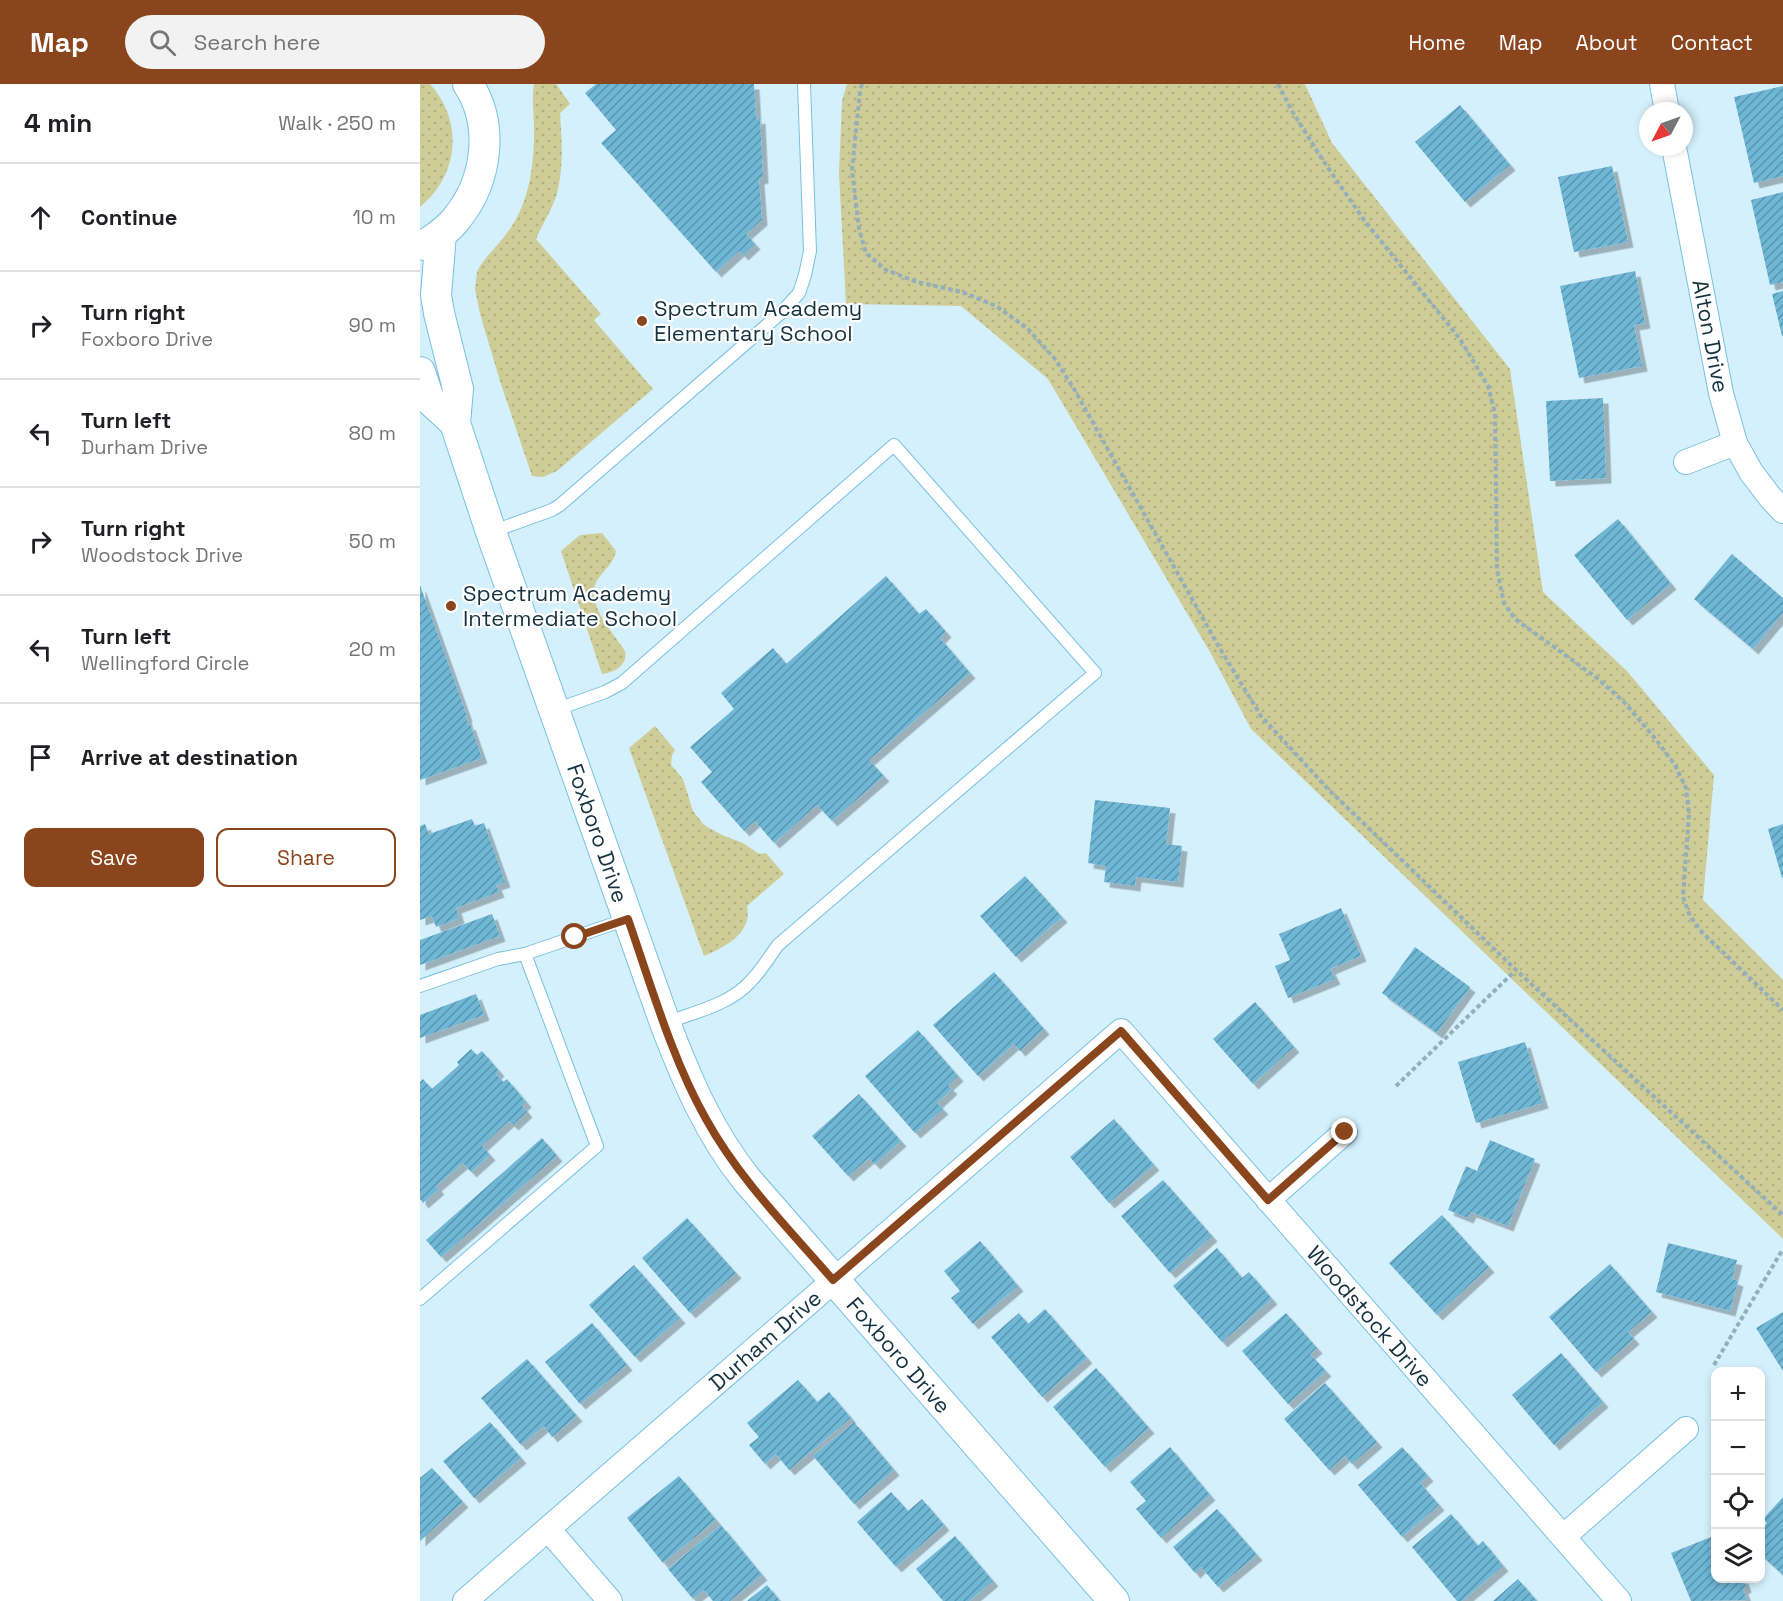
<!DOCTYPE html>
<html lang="en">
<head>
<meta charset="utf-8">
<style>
  body { margin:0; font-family:"Space Grotesk",sans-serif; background:#f2f2f2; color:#202124 }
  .controls { position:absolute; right:18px; bottom:18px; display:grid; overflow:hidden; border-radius:12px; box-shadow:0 3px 9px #0003 }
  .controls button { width:54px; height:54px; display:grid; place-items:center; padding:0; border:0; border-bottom:2px solid #e0e0e0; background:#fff; color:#202124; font:30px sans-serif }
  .compass { position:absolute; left:1219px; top:18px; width:54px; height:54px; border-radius:50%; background:#fff; box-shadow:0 3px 9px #0003; rotate:229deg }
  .stop { position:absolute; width:18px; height:18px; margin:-14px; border:4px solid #8a451d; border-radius:50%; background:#fff }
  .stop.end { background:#8a451d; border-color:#fff; box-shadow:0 2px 6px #0008 }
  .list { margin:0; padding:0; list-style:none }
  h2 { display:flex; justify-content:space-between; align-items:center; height:78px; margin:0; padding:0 24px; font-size:26px }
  h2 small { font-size:20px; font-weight:400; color:#757577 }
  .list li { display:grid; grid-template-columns:39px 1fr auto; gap:18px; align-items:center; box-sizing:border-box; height:108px; padding:0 24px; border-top:2px solid #e0e0e0 }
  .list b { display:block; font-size:22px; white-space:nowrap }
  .list p { margin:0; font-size:20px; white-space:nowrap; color:#757577 }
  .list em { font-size:20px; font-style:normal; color:#757577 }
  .actions { display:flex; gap:12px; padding:18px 24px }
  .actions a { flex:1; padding:14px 0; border:2px solid #8a451d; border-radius:12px; text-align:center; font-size:21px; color:#8a451d }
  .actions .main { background:#8a451d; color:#fff }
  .icon { flex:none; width:33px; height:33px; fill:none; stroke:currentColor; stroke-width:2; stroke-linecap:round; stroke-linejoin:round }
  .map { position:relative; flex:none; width:1363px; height:1517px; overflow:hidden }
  header { display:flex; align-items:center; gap:36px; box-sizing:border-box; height:84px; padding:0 30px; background:#8a451d; color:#fff }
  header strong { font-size:28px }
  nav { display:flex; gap:33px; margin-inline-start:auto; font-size:21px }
  .search { width:420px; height:54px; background:#f2f2f2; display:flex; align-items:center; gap:15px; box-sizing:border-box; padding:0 21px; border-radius:33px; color:#757577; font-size:22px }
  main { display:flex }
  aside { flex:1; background:#fff }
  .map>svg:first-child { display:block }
  .grass { fill:url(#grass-dots) }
  .building { fill:url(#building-hatch); filter:url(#shadow) }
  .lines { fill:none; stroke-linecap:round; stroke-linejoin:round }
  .service-casing { stroke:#78c0e0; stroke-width:14 }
  .minor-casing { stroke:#78c0e0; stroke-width:26 }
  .tertiary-casing { stroke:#78c0e0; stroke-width:32 }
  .path { stroke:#93afbc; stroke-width:4; stroke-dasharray:4.5 3; stroke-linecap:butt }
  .service { stroke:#fff; stroke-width:12 }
  .minor { stroke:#fff; stroke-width:24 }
  .tertiary { stroke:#fff; stroke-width:30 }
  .route { stroke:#8a451d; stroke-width:8 }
  .poi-dot { fill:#8a451d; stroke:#fff; stroke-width:2 }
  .labels { text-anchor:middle; stroke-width:4.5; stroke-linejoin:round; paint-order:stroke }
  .poi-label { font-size:22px; fill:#14323f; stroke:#fff; text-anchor:start }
  .street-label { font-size:22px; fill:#14323f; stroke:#fff }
</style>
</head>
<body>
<header>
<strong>Map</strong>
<div class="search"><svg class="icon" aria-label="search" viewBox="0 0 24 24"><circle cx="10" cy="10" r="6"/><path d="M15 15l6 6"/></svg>Search here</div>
<nav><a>Home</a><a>Map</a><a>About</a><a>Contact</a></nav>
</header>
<main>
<aside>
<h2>4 min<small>Walk · 250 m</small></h2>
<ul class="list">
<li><svg class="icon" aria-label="ahead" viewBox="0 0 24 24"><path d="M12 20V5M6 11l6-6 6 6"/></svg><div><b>Continue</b></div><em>10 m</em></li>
<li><svg class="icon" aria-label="right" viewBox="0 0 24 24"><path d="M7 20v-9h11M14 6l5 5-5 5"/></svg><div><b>Turn right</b><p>Foxboro Drive</p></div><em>90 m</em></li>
<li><svg class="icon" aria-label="left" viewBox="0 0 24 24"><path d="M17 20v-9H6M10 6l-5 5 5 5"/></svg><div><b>Turn left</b><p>Durham Drive</p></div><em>80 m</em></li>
<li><svg class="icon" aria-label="right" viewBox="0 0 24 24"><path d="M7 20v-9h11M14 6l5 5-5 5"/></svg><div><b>Turn right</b><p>Woodstock Drive</p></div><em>50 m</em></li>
<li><svg class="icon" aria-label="left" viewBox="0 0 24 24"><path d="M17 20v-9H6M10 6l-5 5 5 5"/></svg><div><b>Turn left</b><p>Wellingford Circle</p></div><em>20 m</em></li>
<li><svg class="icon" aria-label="arrive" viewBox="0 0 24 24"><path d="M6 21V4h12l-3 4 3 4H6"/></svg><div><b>Arrive at destination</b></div></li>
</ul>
<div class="actions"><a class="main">Save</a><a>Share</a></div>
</aside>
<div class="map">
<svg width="1363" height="1517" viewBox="0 0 1363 1517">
  <defs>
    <pattern id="grass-dots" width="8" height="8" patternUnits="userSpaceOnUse" patternTransform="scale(1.5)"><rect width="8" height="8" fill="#cecd97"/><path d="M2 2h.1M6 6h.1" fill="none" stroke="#b0b083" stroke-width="1.8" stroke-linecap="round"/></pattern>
    <pattern id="building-hatch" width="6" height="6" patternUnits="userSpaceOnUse" patternTransform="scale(1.5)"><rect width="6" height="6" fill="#6fb7d6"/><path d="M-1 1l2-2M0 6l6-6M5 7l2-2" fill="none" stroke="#5a95af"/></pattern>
    <filter id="shadow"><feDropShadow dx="5.5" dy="5.5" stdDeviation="0" flood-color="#0004"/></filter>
  </defs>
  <rect width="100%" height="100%" fill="#d5f0fd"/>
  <path class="grass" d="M0,0H10C44,38 39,91 0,123Z
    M114,0H136L150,20L140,29C142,56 144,86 136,113C131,127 122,141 116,155L181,230L174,236L233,305L137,387L123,393L112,392L80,297L60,230L55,205L57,188L60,182C69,169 81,158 90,145C108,119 113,87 114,56C115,37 111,19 114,0Z
    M427,0H885L912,59L1090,285L1123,508L1207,587L1294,691L1283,816L1363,896V1155L831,645L790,568L628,295L541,222L426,220L419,89L422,17Z
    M182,449L196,467C194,479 184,486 178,495C163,518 193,548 205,567C208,582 194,588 182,590L141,467L160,451Z
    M235,642L255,666L252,671L251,681L263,695L273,727L284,741L302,751L323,759L339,770L346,769L364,790L327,822C333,849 305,863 284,872L209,664Z"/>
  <path class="building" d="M176,0H334L336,35L340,34L343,94L339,95L342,136L326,150L335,160L323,171L319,167L296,188L181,59L196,46L165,9Z
    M1363,2V92L1334,99L1314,13Z
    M1040,21L1090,81L1045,118L995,58Z
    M1192,82L1208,158L1154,168L1138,93Z
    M1363,108V198L1350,201L1331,116Z
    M1215,187L1225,239L1214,241L1222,282L1159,294L1140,202Z
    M1363,207V252H1362L1352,210Z
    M1183,314L1186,394L1130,397L1126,317Z
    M1198,435L1251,500L1207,536L1154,471Z
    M1312,470L1363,514V529L1333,565L1274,515Z
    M466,492L499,530L506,525L526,548L520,554L550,589L449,676L464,692L412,737L397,721L354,759L335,737L324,747L281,698L292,688L270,663L314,625L301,609L353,564L366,580Z
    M0,501L47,632H46L48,641L50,640L62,674L0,696Z
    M675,716L750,724L746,760L762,762L758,798L716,793L715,802L684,798L686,782L668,779Z
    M52,735L55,742L64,739L85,798L76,801L79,808L36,824L39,834L16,843L12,832L0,836V742L5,740L9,750Z
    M1363,740V794H1362L1348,745Z
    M605,792L642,833L596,873L560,832Z
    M921,824L941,872L910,885L915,895L868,914L855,882L870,876L859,850Z
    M72,830L80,852L0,881V856Z
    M995,863L1050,903L1017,949L962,909Z
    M574,888L624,945L600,967L594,960L558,992L513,941Z
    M56,910L64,931L0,954V931Z
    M835,918L874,963L833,1000L793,955Z
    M498,946L538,992L528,1001L532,1005L517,1019L523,1025L495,1049L445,992Z
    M1105,958L1123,1019L1056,1039L1038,978Z
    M51,965L57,971L62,967L79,987L76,990L83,998L87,995L106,1018L102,1022L107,1028L93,1041L89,1037L62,1062L70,1071L51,1088L43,1079L16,1102L19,1105L3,1119L0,1115V998L3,995L12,1005L39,981L37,978Z
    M439,1010L481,1057L455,1080L449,1074L428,1092L392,1052Z
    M694,1035L734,1081L689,1119L650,1073Z
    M122,1054L137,1072L21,1173L6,1156Z
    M1070,1056L1115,1075L1088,1142L1051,1128L1048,1134L1028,1126L1046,1082L1057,1087Z
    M743,1096L792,1152L750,1189L701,1132Z
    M1022,1131L1069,1183L1017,1231L969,1179Z
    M267,1134L316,1189L270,1229L222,1174Z
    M560,1157L598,1202L553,1240L531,1214L540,1207L524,1187Z
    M1248,1159L1317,1176L1312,1195L1318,1197L1310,1227L1236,1208Z
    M797,1164L822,1194L829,1188L852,1215L802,1258L753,1202Z
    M1190,1180L1232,1228L1208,1248L1214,1255L1176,1288L1129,1233Z
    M214,1181L260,1234L215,1273L169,1221Z
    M625,1225L667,1274L622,1313L571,1253L599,1229L608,1240Z
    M1363,1228V1287L1336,1244Z
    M866,1229L897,1264L890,1270L906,1287L868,1320L822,1267Z
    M172,1239L207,1281L160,1320L125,1278Z
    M1141,1269L1183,1318L1134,1361L1092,1311Z
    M107,1275L157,1332L132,1353L124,1342L101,1361L61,1314Z
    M676,1284L729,1344L685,1383L633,1323Z
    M378,1296L397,1318L409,1308L431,1334L369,1386L356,1370L345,1380L329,1361L339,1353L327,1339Z
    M905,1299L957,1358L932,1380L925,1372L909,1386L864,1335Z
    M70,1338L101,1374L54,1414L23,1377Z
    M434,1338L474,1386L434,1420L393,1372Z
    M750,1363L790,1411L741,1454L716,1425L726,1417L710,1398Z
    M982,1363L1008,1392L1000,1399L1019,1421L982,1453L938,1401Z
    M12,1384L43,1418L0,1457V1394Z
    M259,1392L296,1436L243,1479L207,1434Z
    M471,1408L488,1427L502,1415L524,1441L476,1483L437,1438Z
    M1363,1413V1491L1340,1470V1446L1347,1439L1343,1435Z
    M797,1425L837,1471L798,1503L781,1483L775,1489L753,1463Z
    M1031,1430L1058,1462L1063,1457L1083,1482L1042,1517H1037L992,1463Z
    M301,1441L342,1491L310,1517H293L284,1506L273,1515L248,1485Z
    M1296,1451V1494H1323L1326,1503L1323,1505L1327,1516L1271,1517L1251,1469Z
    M535,1452L573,1497L549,1517H523L496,1485Z
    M1098,1495L1117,1517H1073Z
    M347,1501L360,1517H327Z"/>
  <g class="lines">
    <defs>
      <path id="service" d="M71,448L132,426L140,421L362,228L379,209L385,191L390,167L384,0
        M135,626L185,608L202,599L474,361L675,589L358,861C349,873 341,887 330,898C309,921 274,928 246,939
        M0,902L78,875L105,870L207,835
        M0,1215L177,1062L105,870"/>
      <path id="minor" d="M1242,0L1247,27
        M1254,63L1301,309L1315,359L1331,388L1350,413L1363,427
        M1266,378L1315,359
        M848,1116L925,1048
        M128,1445L190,1517
        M1143,1453L1266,1345
        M45,1517L701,947L1199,1517"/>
      <path id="tertiary" d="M21,150L16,211L19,229L38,305L35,339L71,448L245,939C267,996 288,1047 327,1096L694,1517
        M5,161C17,153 29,145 37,134C67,97 75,41 48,0
        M0,288L9,315L35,339"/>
    </defs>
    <use href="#service" class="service-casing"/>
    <use href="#minor" class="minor-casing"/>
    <use href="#tertiary" class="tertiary-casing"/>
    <path class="path" d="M442,0L440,7L432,86L439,145L446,169L466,186L497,198L542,208L576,222L607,244L635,275L654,305L799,563L841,632L908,705L1096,886L1363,1131
      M858,0L872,27L904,78L944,136L1040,255L1068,302L1075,329L1077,486L1084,519L1095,535L1177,594L1204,618L1234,653L1255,681L1266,704L1269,730L1263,813L1270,832L1282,848L1363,926
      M976,1002L1096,886
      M1294,1281L1363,1165"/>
    <use href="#service" class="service"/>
    <use href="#minor" class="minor"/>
    <use href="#tertiary" class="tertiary"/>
  </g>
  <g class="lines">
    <path class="route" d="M155,853L208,835C231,901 252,975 286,1035C319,1095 369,1145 413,1196L701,947L848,1116L925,1048"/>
  </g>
  <g class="poi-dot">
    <circle cx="222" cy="237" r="6"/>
    <circle cx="31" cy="522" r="6"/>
  </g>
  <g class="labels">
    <g class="poi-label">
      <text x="234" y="232">Spectrum Academy<tspan x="234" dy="25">Elementary School</tspan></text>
      <text x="43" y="517">Spectrum Academy<tspan x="43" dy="25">Intermediate School</tspan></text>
    </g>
    <g class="street-label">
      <text transform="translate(1291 252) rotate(79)" y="8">Alton Drive</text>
      <text transform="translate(178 749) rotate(71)" y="8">Foxboro Drive</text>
      <text transform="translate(950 1232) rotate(49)" y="8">Woodstock Drive</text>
      <text transform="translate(345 1256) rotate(-41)" y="8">Durham Drive</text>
      <text transform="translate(479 1271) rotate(49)" y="8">Foxboro Drive</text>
    </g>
  </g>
</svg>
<div class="controls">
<button>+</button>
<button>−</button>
<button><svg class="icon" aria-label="locate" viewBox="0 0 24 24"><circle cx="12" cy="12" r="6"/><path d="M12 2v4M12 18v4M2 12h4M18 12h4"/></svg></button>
<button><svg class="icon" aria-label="layers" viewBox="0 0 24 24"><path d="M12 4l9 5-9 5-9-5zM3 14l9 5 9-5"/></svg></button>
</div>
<svg class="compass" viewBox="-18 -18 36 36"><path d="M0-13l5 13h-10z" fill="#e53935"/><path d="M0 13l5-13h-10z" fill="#757577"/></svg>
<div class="stop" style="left:155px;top:853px"></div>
<div class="stop end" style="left:925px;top:1048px"></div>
</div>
</main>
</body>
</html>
